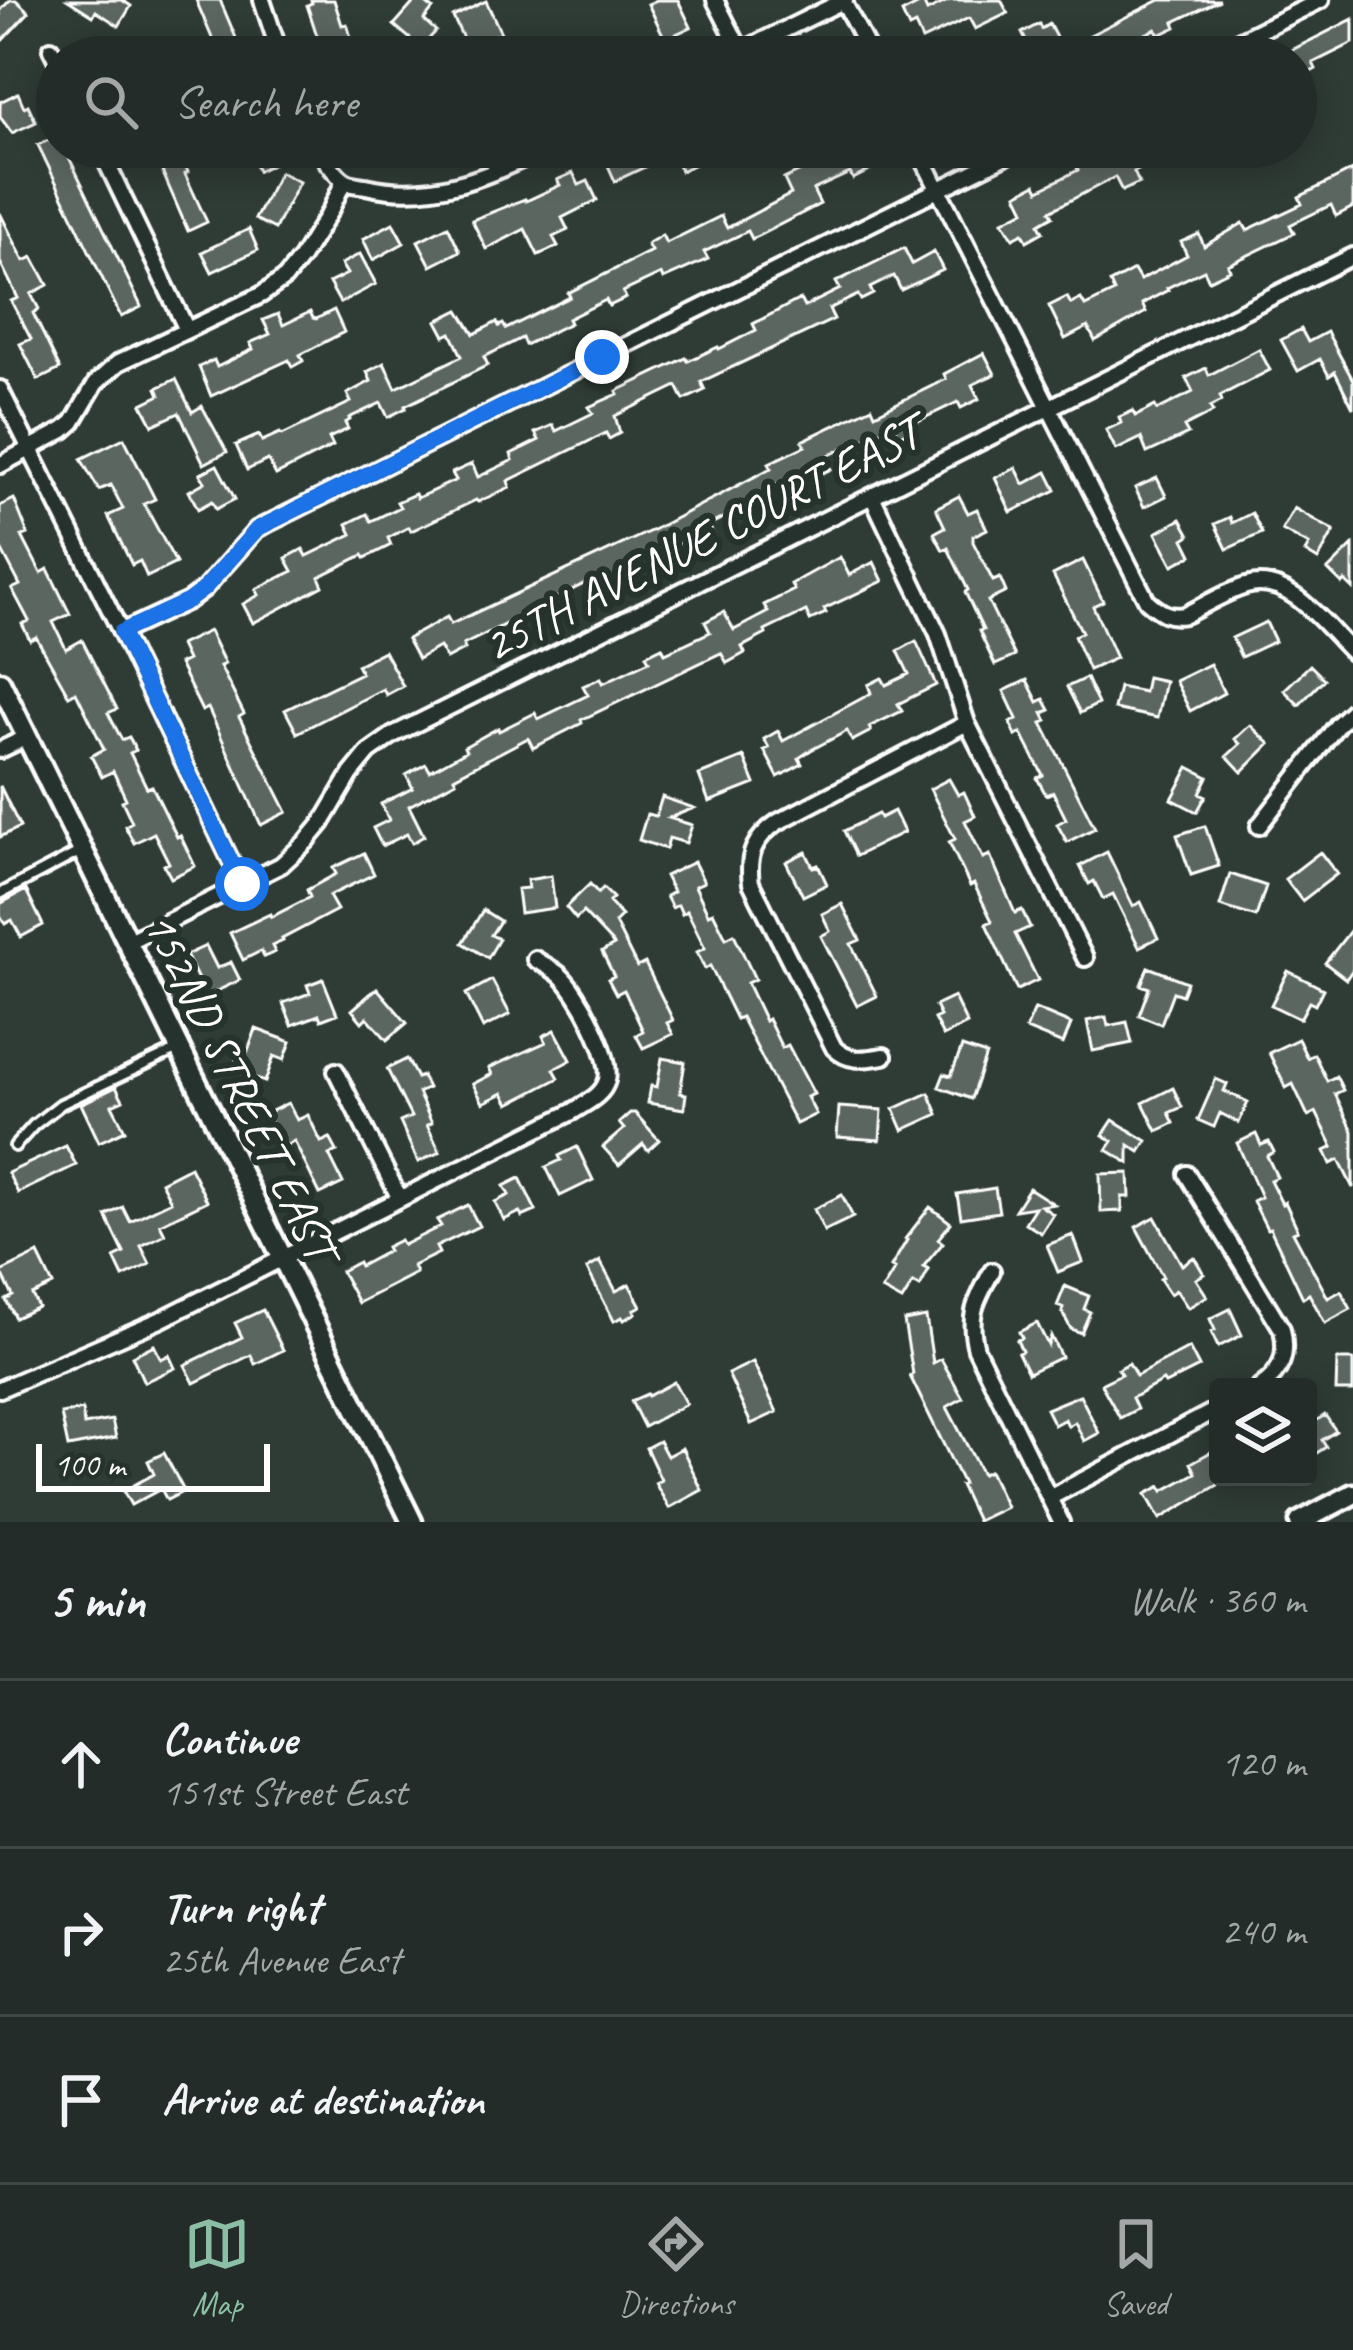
<!DOCTYPE html>
<html lang="en">
<head>
<meta charset="utf-8">
<style>
  body { margin:0; font-family:Caveat,sans-serif; background:#2b3430; color:#f1f3f6 }
  .controls { position:absolute; right:36px; bottom:36px; display:grid; overflow:hidden; border-radius:12px; box-shadow:0 6px 30px #0003 }
  .controls button { width:108px; height:108px; display:grid; place-items:center; padding:0; border:0; border-bottom:3px solid #404845; background:#232c28; color:#f1f3f6; font:60px sans-serif }
  .scale { position:absolute; left:36px; bottom:30px; width:234px; box-sizing:border-box; padding-left:12px; border:6px solid #fff; border-top:0; font-size:33px; line-height:42px; white-space:nowrap; color:#fff; -webkit-text-stroke:9px #26332d; paint-order:stroke }
  .stop { position:absolute; width:36px; height:36px; margin:-27px; border:9px solid #1a73e8; border-radius:50%; background:#fff }
  .stop.end { background:#1a73e8; border-color:#fff; box-shadow:0 3px 12px #0008 }
  .list { margin:0; padding:0; list-style:none }
  h2 { display:flex; justify-content:space-between; align-items:center; height:156px; margin:0; padding:0 48px; font-size:51px }
  h2 small { font-size:39px; font-weight:400; color:#a3a7a8 }
  .list li { display:grid; grid-template-columns:78px 1fr auto; gap:36px; align-items:center; box-sizing:border-box; height:168px; padding:0 48px; border-top:3px solid #404845 }
  .list b { display:block; font-size:45px; white-space:nowrap }
  .list p { margin:0; font-size:39px; white-space:nowrap; color:#a3a7a8 }
  .list em { font-size:39px; font-style:normal; color:#a3a7a8 }
  .icon { flex:none; width:66px; height:66px; fill:none; stroke:currentColor; stroke-width:2; stroke-linecap:round; stroke-linejoin:round }
  .map { position:relative; flex:none; width:1353px; height:1522px; overflow:hidden }
  .search { position:absolute; background:#232c28; box-shadow:0 6px 30px #0003; left:36px; right:36px; top:36px; height:132px; display:flex; align-items:center; gap:30px; box-sizing:border-box; padding:0 42px; border-radius:66px; color:#a3a7a8; font-size:45px }
  .sheet { height:660px; background:#232c28 }
  nav { display:flex; justify-content:space-around; align-items:center; box-sizing:border-box; height:168px; border-top:3px solid #404845; background:#232c28; font-size:33px; color:#a3a7a8 }
  nav a { display:grid; justify-items:center; gap:6px }
  nav .on { color:#8abfa5 }
  .map>svg:first-child { display:block }
  .building { fill:#5b6661; stroke:#fff; stroke-width:3 }
  .lines { fill:none; stroke-linecap:round; stroke-linejoin:round }
  .lane-casing { stroke:#fff; stroke-width:16 }
  .street-casing { stroke:#fff; stroke-width:22 }
  .secondary-casing { stroke:#fff; stroke-width:27 }
  .lane { stroke:#26332d; stroke-width:8 }
  .street { stroke:#26332d; stroke-width:14 }
  .secondary { stroke:#26332d; stroke-width:18 }
  .route { stroke:#1a73e8; stroke-width:15 }
  .labels { text-anchor:middle; stroke-width:12; stroke-linejoin:round; paint-order:stroke }
  .street-label { font-size:48px; fill:#fff; stroke:#26332d }
</style>
</head>
<body>
<div class="map">
<svg width="1353" height="1522" viewBox="0 0 1353 1522">
  <rect width="100%" height="100%" fill="#2f3b35"/>
  <filter id="ink" filterUnits="userSpaceOnUse"><feTurbulence type="fractalNoise" baseFrequency=".00833" numOctaves="2"/><feDisplacementMap in="SourceGraphic" scale="24" xChannelSelector="R" yChannelSelector="G"/><feConvolveMatrix kernelMatrix="1 2 1 2 8 2 1 2 1" color-interpolation-filters="sRGB"/></filter>
  <g filter="url(#ink)">
    <path class="building" d="M10,0H16L29,12L0,43V11Z
      M68,0H122L131,6L119,26L96,11L93,16Z
      M196,0H220L244,57H220Z
      M311,0H334L342,25L347,24L357,57H324L307,5L312,3Z
      M416,0H422L433,9L424,20L436,31L421,48L394,25Z
      M657,0H678L691,27L665,39L648,4Z
      M950,0H1001L1008,13L975,29L969,18L922,40L915,25L909,28L902,13L923,2L927,11Z
      M1160,0H1220L1174,22L1176,27L1159,35L1156,29L1114,49L1119,57H1034L1022,33L1039,24L1041,29L1049,24L1062,49Z
      M486,1L501,33L468,49L453,17Z
      M1353,19V43L1313,63L1316,69L1303,76L1296,57L1290,51Z
      M18,93L24,107L28,105L36,122L12,133L0,117V102Z
      M57,136V147H64L140,304L141,307L121,317L38,145Z
      M147,147H176L188,172L185,174L207,222L188,231L159,164L155,165Z
      M246,147H271L278,161L258,171Z
      M635,147H642L651,164L615,181L606,161Z
      M669,147H717L695,158L697,163L681,171Z
      M869,147H878L886,162L853,179L850,173L813,190L820,204L752,239L748,231L704,252L708,259L663,279L661,274L623,292L626,298L609,306L606,300L568,319L570,323L525,345L522,338L484,357L488,365L405,406L406,408L388,417L381,403L349,418L350,420L345,423L348,429L329,438L333,446L276,475L268,460L247,470L236,445L259,435L262,441L280,433L282,435L351,402L347,394L371,381L367,372L384,363L396,388L462,356L451,333L445,336L437,321L459,310L474,334L497,322L499,326L503,324L506,329L570,297L568,293L651,251L647,244L662,235L666,243L721,216L727,228L791,194L784,179L826,159L829,166Z
      M1127,147H1153L1160,160L1134,172L1139,183L1122,191L1115,177L1050,211L1053,216L1039,224L1043,232L1027,241L1023,233L1013,238L1003,221L1025,210L1017,194L1036,184L1039,190L1078,170L1076,165L1095,154L1101,165L1129,151Z
      M1353,170V207L1336,216L1331,205L1290,225L1294,233L1228,265L1230,270L1209,280L1204,270L1167,288L1168,290L1142,304L1146,312L1095,341L1088,327L1065,339L1049,306L1067,297L1071,304L1081,299L1085,306L1114,292L1110,283L1134,270L1140,280L1187,255L1181,242L1199,234L1204,246L1243,223L1247,230L1302,204L1299,197Z
      M280,172L299,182L275,229L255,219Z
      M573,173L579,185L588,181L597,200L562,218L568,230L553,237L558,246L538,255L525,229L486,249L472,220L525,199L526,201L560,185L557,180Z
      M0,213L24,261L33,257L48,285L31,294L39,309L33,313L60,369L38,380L20,344L31,339L11,301L18,298L0,262Z
      M393,223L404,243L373,260L363,239Z
      M448,226L460,251L431,266L418,241Z
      M249,229L258,250L212,272L202,252Z
      M904,248L912,264L934,252L943,270L901,290L894,276L870,288L873,294L861,300L858,295L829,309L834,319L701,382L705,390L684,400L677,386L615,416L620,433L609,439L606,433L508,481L510,487L478,502L476,500L411,531L409,527L388,538L391,545L365,558L363,555L319,577L323,586L253,623L243,604L259,595L256,589L293,571L286,558L303,549L307,556L352,534L347,524L367,514L371,521L400,507L397,502L415,494L417,498L456,480L452,473L472,464L478,477L513,460L511,454L539,440L535,433L553,425L556,431L593,413L589,407L618,394L617,391L686,358L688,361L718,347L719,349L756,330L753,324L800,299L804,307L840,289L836,282Z
      M360,254L376,284L340,303L329,283L347,274L341,264Z
      M334,310L344,332L300,355L303,361L292,367L289,360L211,396L199,367L214,360L217,367L253,349L250,343L270,334L263,320L278,314L283,325L310,312L313,318L316,319Z
      M1301,329L1308,342L1327,332L1353,380V408L1335,372L1329,376L1320,359L1298,371L1281,340Z
      M1259,349L1270,370L1220,396L1222,401L1210,407L1213,412L1184,427L1188,434L1147,453L1141,438L1116,450L1106,430L1121,423L1119,417L1133,411L1136,416L1155,406L1157,410L1193,392L1186,378L1206,368L1209,375Z
      M984,353L995,374L972,385L979,399L961,408L958,402L914,423L916,427L899,436L894,425L825,457L831,469L795,486L791,478L761,493L767,506L749,515L745,507L709,525L713,534L695,542L693,537L623,570L626,576L609,584L604,574L532,610L535,616L511,628L508,623L463,645L465,649L446,659L439,647L418,659L407,639L447,617L451,624L655,529L771,468L769,463L805,446L802,441L872,407L875,414L946,379L944,374Z
      M176,379L192,412L202,406L227,452L204,464L179,413L153,425L142,404L160,395L157,388Z
      M124,438L155,499L144,504L176,563L147,577L140,561L132,565L108,516L123,509L111,485L99,490L81,459Z
      M217,465L235,499L216,509L212,501L198,509L189,491L205,482L200,474Z
      M1016,468L1024,484L1047,472L1056,490L1011,512L995,478Z
      M1157,478L1166,496L1144,507L1135,488Z
      M959,496L968,513L977,509L987,529L973,536V542L993,581L1000,578L1006,592L988,601L1015,656L995,665L979,631L983,630L965,592L968,590L948,548L943,550L934,533L945,527L936,508Z
      M14,499L28,534L22,536L41,573L48,569L70,614L53,622L66,649L82,640L117,709L108,713L122,740L129,737L136,750L130,753L147,788L152,786L177,837L180,835L195,866L171,878L164,865L169,863L154,833L134,843L125,826L132,822L122,801L126,799L113,771L102,777L91,756L104,749L76,692L69,696L36,637L30,640L22,624L29,621L12,589L20,585L0,547V506Z
      M1294,508L1334,531L1318,560L1305,552L1309,545L1282,530Z
      M1252,513L1262,533L1227,549L1215,524L1230,517L1232,523Z
      M1181,519L1190,535L1184,539L1192,555L1173,565L1156,533Z
      M1353,545V589L1345,581L1342,584L1328,570Z
      M840,557L849,575L874,562L883,581L824,609L826,613L810,620L806,611L765,631L766,634L742,647L745,653L727,663L721,653L581,720L582,723L533,748L528,738L454,777L456,781L409,806L424,836L412,843L407,834L382,846L373,828L389,820L381,804L413,788L406,775L426,764L430,771L466,751L464,747L498,728L499,731L535,713L538,719L588,695L583,686L601,678L603,683L649,661L646,655L662,647L665,653L710,632L705,622L724,612L734,630L768,612L764,605L794,590L791,584Z
      M1083,560L1103,601L1093,606L1116,658L1089,670L1074,636L1082,632L1053,575Z
      M1266,622L1275,641L1241,657L1232,638Z
      M209,631L225,664L220,666L244,714L239,717L287,812L261,825L208,708L202,711L179,664L187,660L180,645Z
      M916,641L936,685L898,704L902,711L869,727L871,731L852,741L847,731L811,750L799,758L802,764L778,777L764,750L769,748L764,739L778,731L783,741L868,695L871,693L868,685L882,678L886,685L909,674L898,651Z
      M384,651L403,686L386,695L383,689L297,733L285,710L361,673L357,665Z
      M1210,664L1224,693L1190,711L1175,681Z
      M1310,665L1324,679L1299,705L1284,690Z
      M1147,677L1165,681L1157,718L1114,709L1119,687L1144,692Z
      M1086,678L1098,704L1080,713L1067,687Z
      M1027,680L1038,702L1044,699L1050,710L1043,713L1047,721L1042,723L1095,828L1067,842L1057,824L1066,819L1053,792L1046,795L1037,778L1043,775L1021,733L1016,736L1010,722L1017,719L1004,691Z
      M1250,725L1270,744L1242,772L1227,756L1240,744L1235,739Z
      M744,757L755,784L709,802L699,775Z
      M1189,767L1208,777L1200,793L1206,796L1197,812L1172,799Z
      M949,779L958,795L964,792L975,816L965,821L983,858L990,855L1015,913L1022,910L1030,927L1015,934L1038,980L1017,990L986,924L992,921L974,884L970,886L949,842L955,839L930,789Z
      M0,786L20,827L0,837Z
      M662,797L694,808L669,818L692,825L686,843L669,838L666,849L639,840L647,814L656,816Z
      M894,811L904,832L856,856L844,831L878,814L880,818Z
      M1205,826L1219,866L1191,875L1177,835Z
      M806,852L813,867L818,865L827,884L803,896L786,862Z
      M1107,852L1133,906L1141,902L1158,938L1139,947L1113,894L1103,899L1094,881L1089,884L1080,866Z
      M1320,852L1337,874L1302,901L1285,879Z
      M364,853L374,874L329,896L337,910L282,939L283,941L272,946L275,952L264,957L261,951L243,960L230,933L270,914L271,917L310,897L307,890L336,874L333,868Z
      M694,862L704,882L695,886L708,914L713,912L726,938L734,934L755,979L747,983L765,1021L768,1019L782,1048L788,1045L814,1094L807,1097L816,1114L796,1124L741,1017L736,1019L710,966L705,969L697,952L705,948L687,911L682,914L678,905L672,908L666,896L673,892L665,876Z
      M1230,874L1266,886L1256,917L1220,906Z
      M551,876L555,908L520,913L517,889L528,888L527,880Z
      M590,884L598,893L603,888L613,898L609,902L622,916L615,923L637,967L645,963L673,1020L667,1023L673,1034L643,1048L636,1035L643,1031L624,990L616,994L608,979L614,976L602,952L614,945L583,912L576,919L566,907Z
      M26,890L43,925L21,937L12,920L5,924L0,915V904Z
      M842,904L860,940L851,944L877,996L857,1006L821,936L830,931L822,914Z
      M483,910L500,921L491,935L499,939L488,958L463,943Z
      M1353,927V969L1346,979L1325,963Z
      M206,946L217,968L231,962L240,980L206,996L186,955Z
      M1148,967L1187,982L1182,995L1173,992L1161,1024L1139,1015L1149,988L1141,985Z
      M1288,971L1323,989L1315,1005L1309,1002L1300,1019L1271,1005Z
      M323,979L337,1014L321,1020L319,1015L292,1025L283,1003L310,993L307,985Z
      M492,980L510,1014L483,1028L466,994Z
      M377,988L407,1023L387,1040L367,1017L362,1022L352,1010Z
      M954,997L967,1024L943,1036L934,1019L940,1016L935,1006Z
      M1035,1009L1071,1024L1063,1044L1026,1029Z
      M1106,1017L1108,1026L1127,1022L1132,1043L1093,1051L1087,1021Z
      M256,1029L291,1042L284,1060L274,1056L265,1082L240,1073L244,1063L236,1060L240,1048L248,1051Z
      M555,1030L571,1060L554,1069L559,1078L509,1104L503,1093L483,1103L473,1084L492,1074L489,1068L546,1042L543,1036Z
      M1298,1039L1307,1058L1314,1054L1327,1081L1336,1076L1343,1090L1335,1094L1353,1131V1188L1339,1160L1331,1164L1325,1151L1333,1147L1316,1112L1308,1116L1293,1084L1286,1088L1269,1053Z
      M962,1047L986,1055L971,1099L939,1087L944,1074L951,1076Z
      M662,1058L685,1062L680,1093L686,1094L684,1109L648,1103L651,1086L657,1087Z
      M407,1059L417,1078L422,1076L428,1088L418,1093L432,1123L427,1125L440,1152L418,1162L400,1122L411,1117L387,1069Z
      M1216,1079L1227,1084L1224,1091L1248,1102L1239,1123L1220,1113L1214,1127L1198,1120Z
      M116,1087L123,1100L112,1105L125,1130L99,1142L81,1104Z
      M1173,1088L1182,1107L1169,1113L1174,1123L1157,1131L1143,1103Z
      M929,1093L938,1114L903,1130L894,1109Z
      M288,1103L297,1120L308,1115L321,1142L330,1138L337,1151L329,1155L343,1183L320,1194L294,1141L282,1148L266,1114Z
      M839,1107L882,1110L880,1140L837,1137Z
      M630,1113H635L659,1140L648,1150L643,1144L619,1165L603,1147L624,1129L619,1123Z
      M1113,1120L1147,1141L1140,1152L1129,1145V1163L1107,1150L1113,1141L1103,1135Z
      M1256,1134L1261,1145L1269,1142L1274,1152L1267,1156L1277,1177L1270,1180L1282,1204L1285,1202L1298,1230L1293,1232L1328,1298L1341,1291L1351,1309L1325,1323L1309,1294L1303,1298L1270,1228L1267,1229L1253,1201L1261,1197L1237,1143Z
      M66,1146L76,1165L18,1193L8,1173Z
      M577,1147L593,1180L560,1196L546,1167L561,1160L559,1156Z
      M190,1167L207,1201L160,1224L165,1234L141,1246L150,1264L123,1277L114,1258L124,1253L106,1216L123,1207L130,1221L171,1201L161,1182Z
      M1129,1173L1130,1197H1122V1211L1101,1212L1100,1174Z
      M520,1178L536,1211L522,1217L520,1212L504,1220L495,1202L509,1195L504,1186Z
      M995,1188L999,1212L961,1218L957,1194Z
      M1029,1188L1054,1204L1041,1206L1053,1214L1041,1233L1025,1223L1035,1207L1015,1210Z
      M842,1195L853,1217L824,1231L814,1209Z
      M468,1205L479,1226L436,1247L439,1253L413,1266L416,1273L358,1303L341,1271L358,1262L360,1266L388,1251L386,1247L400,1240L403,1245L441,1226L437,1220Z
      M930,1207L951,1223L938,1239L943,1243L923,1267L929,1270L920,1287L913,1283L902,1301L882,1290L895,1269L891,1267L907,1240L905,1239Z
      M1155,1217L1182,1265L1194,1257L1204,1274L1196,1279L1207,1296L1188,1308L1176,1290L1170,1294L1160,1279L1163,1277L1136,1227Z
      M1073,1235L1083,1262L1058,1272L1047,1245Z
      M38,1254L53,1285L32,1295L38,1307L15,1318L6,1300L13,1296L1,1272Z
      M600,1261L616,1291L629,1284L641,1306L634,1310L636,1313L624,1320L622,1317L614,1321L587,1269Z
      M1065,1286L1089,1296L1084,1309L1090,1312L1081,1333L1071,1329L1062,1312L1063,1308L1057,1306Z
      M1230,1309L1242,1335L1218,1347L1211,1332L1215,1330L1210,1319Z
      M263,1310L283,1350L255,1364L251,1355L194,1383L185,1365L242,1337L235,1323Z
      M926,1317L933,1363L941,1359L963,1398L947,1407L982,1474L989,1471L1006,1507L977,1521L960,1485L963,1484L910,1376L913,1374L904,1321Z
      M1037,1323L1048,1345L1051,1336L1061,1357L1028,1373L1018,1353L1022,1351L1017,1340L1022,1338L1019,1332Z
      M154,1345L161,1359L169,1355L175,1368L144,1382L132,1356Z
      M1189,1348L1199,1367L1165,1384L1163,1381L1132,1398L1137,1409L1120,1418L1101,1384L1121,1374L1118,1369L1129,1363L1136,1376Z
      M1337,1360H1353V1391H1336Z
      M753,1362L777,1412L751,1424L728,1374Z
      M674,1382L686,1404L644,1427L631,1401L647,1394L648,1396Z
      M1080,1395L1099,1433L1084,1441L1075,1422L1068,1426L1065,1419L1054,1425L1046,1409Z
      M82,1410L84,1425L112,1420L116,1438L68,1447L61,1414Z
      M1325,1415L1336,1431L1322,1440L1326,1447L1312,1456L1308,1450V1419L1311,1424Z
      M659,1441L667,1456L682,1448L702,1490L669,1508L655,1483L661,1480L646,1448Z
      M1218,1448V1485L1160,1519L1146,1494L1161,1486L1163,1491L1196,1473L1191,1463Z
      M164,1453L184,1491L167,1500L161,1489L131,1505L123,1491L154,1474L148,1461Z"/>
    <g class="lines">
      <defs>
        <path id="lane" d="M0,894L81,851
          M15,1146L34,1125L61,1104L178,1049"/>
        <path id="street" d="M262,0L281,57
          M715,0L741,51
          M843,1L872,57
          M51,49L57,61
          M729,57L845,0
          M1206,57L1321,0
          M99,147L187,330
          M316,147C324,157 336,177 347,182C353,185 360,185 366,186C432,202 490,176 549,147
          M917,147L1147,601C1160,612 1168,618 1185,615C1205,605 1225,592 1246,586C1290,573 1325,626 1353,653
          M0,389L121,632L242,884
          M0,465L64,430L73,422L96,383L118,363L261,295L285,278L301,258L330,211L344,181
          M872,496L938,634L967,723L1085,958
          M121,632L188,601L204,589L257,529L1024,147
          M0,750L27,737
          M1259,826L1338,724L1353,710
          M127,942L281,865L307,841L322,823L351,774L369,752L393,735L1353,256
          M884,1056C865,1059 849,1063 834,1048L751,883C747,855 754,838 778,822L967,723
          M336,1071L400,1199
          M1187,1174L1282,1329C1288,1355 1282,1372 1260,1387
          M992,1271C976,1301 967,1315 976,1349L1061,1522
          M0,1389L160,1320L572,1112C585,1103 603,1096 607,1080C613,1056 578,991 560,975C553,969 543,964 535,959
          M1049,1498L1218,1409"/>
        <path id="secondary" d="M0,682L412,1522
          M1300,1522L1353,1494"/>
      </defs>
      <use href="#lane" class="lane-casing"/>
      <use href="#street" class="street-casing"/>
      <use href="#secondary" class="secondary-casing"/>
      <use href="#lane" class="lane"/>
      <use href="#street" class="street"/>
      <use href="#secondary" class="secondary"/>
    </g>
  </g>
  <g class="lines" filter="url(#ink)">
    <path class="route" d="M242,884L121,632L188,601L204,589L257,529L602,357"/>
  </g>
  <g class="labels">
    <g class="street-label">
      <text transform="translate(701 538) rotate(-27)" y="17">25TH AVENUE COURT EAST</text>
      <text transform="translate(241 1085) rotate(64)" y="17">152ND STREET EAST</text>
    </g>
  </g>
</svg>
<div class="controls">
<button><svg class="icon" aria-label="layers" viewBox="0 0 24 24"><path d="M12 4l9 5-9 5-9-5zM3 14l9 5 9-5"/></svg></button>
</div>
<div class="scale">100 m</div>
<div class="stop" style="left:242px;top:884px"></div>
<div class="stop end" style="left:602px;top:357px"></div>
<div class="search"><svg class="icon" aria-label="search" viewBox="0 0 24 24"><circle cx="10" cy="10" r="6"/><path d="M15 15l6 6"/></svg>Search here</div>
</div>
<section class="sheet">
<h2>5 min<small>Walk · 360 m</small></h2>
<ul class="list">
<li><svg class="icon" aria-label="ahead" viewBox="0 0 24 24"><path d="M12 20V5M6 11l6-6 6 6"/></svg><div><b>Continue</b><p>151st Street East</p></div><em>120 m</em></li>
<li><svg class="icon" aria-label="right" viewBox="0 0 24 24"><path d="M7 20v-9h11M14 6l5 5-5 5"/></svg><div><b>Turn right</b><p>25th Avenue East</p></div><em>240 m</em></li>
<li><svg class="icon" aria-label="arrive" viewBox="0 0 24 24"><path d="M6 21V4h12l-3 4 3 4H6"/></svg><div><b>Arrive at destination</b></div></li>
</ul>
</section>
<nav>
<a class="on"><svg class="icon" aria-label="map" viewBox="0 0 24 24"><path d="M3 6l6-2 6 2 6-2v14l-6 2-6-2-6 2zM9 4v14M15 6v14"/></svg>Map</a>
<a><svg class="icon" aria-label="directions" viewBox="0 0 24 24"><path d="M12 3l9 9-9 9-9-9zM9 14v-3h6M13 9l2 2-2 2"/></svg>Directions</a>
<a><svg class="icon" aria-label="saved" viewBox="0 0 24 24"><path d="M7 4h10v16l-5-4-5 4z"/></svg>Saved</a>
</nav>
</body>
</html>
